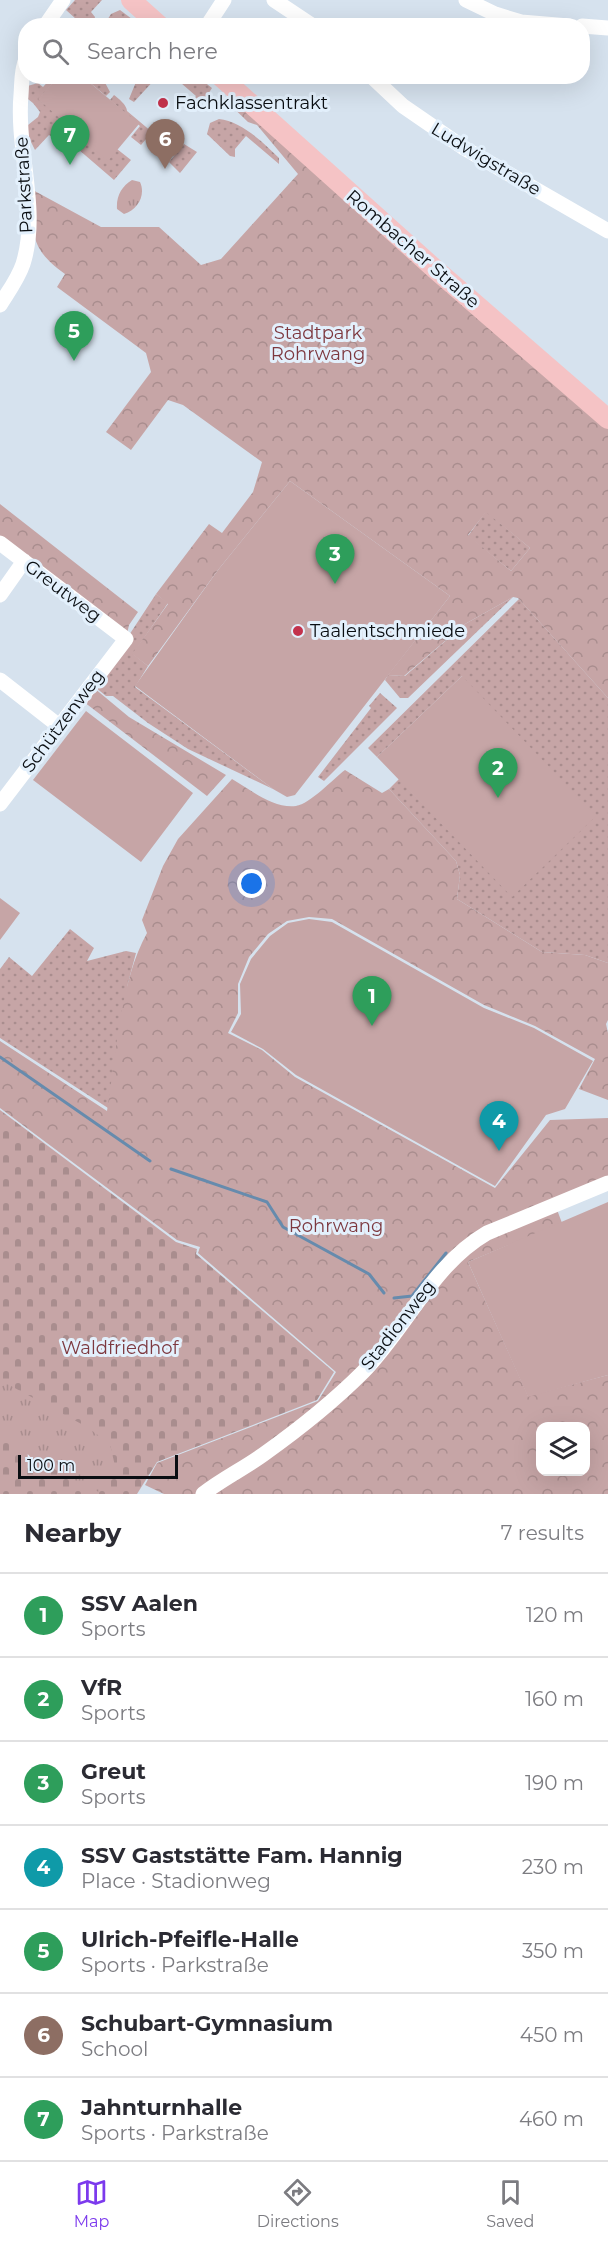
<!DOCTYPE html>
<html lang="en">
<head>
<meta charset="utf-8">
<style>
  body { margin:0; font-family:Montserrat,sans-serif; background:#f7f7f7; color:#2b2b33 }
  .controls { position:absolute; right:18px; bottom:18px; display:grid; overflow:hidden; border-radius:12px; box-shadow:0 6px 24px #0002 }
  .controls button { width:54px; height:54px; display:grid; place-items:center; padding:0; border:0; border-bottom:2px solid #e1e1e2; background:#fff; color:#2b2b33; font:30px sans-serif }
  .scale { position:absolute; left:18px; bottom:15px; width:160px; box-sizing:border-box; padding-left:6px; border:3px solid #0a0e12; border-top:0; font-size:16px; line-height:21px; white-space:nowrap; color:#0a0e12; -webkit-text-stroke:4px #e3f0fc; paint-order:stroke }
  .you { position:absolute; left:252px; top:884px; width:21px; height:21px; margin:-15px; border:4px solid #fff; border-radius:50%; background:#1a73e8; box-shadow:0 0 0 9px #1a73e833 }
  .badge { display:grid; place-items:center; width:39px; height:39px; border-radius:50%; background:#7c3aed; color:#fff; font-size:20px; font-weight:700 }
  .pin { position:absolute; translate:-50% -50px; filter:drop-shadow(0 2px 3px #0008) }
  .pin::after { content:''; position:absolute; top:32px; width:21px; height:18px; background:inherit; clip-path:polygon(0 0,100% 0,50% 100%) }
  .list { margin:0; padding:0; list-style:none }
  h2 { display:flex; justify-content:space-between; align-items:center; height:78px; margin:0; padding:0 24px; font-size:26px }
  h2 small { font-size:20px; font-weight:400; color:#7c7c81 }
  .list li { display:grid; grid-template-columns:39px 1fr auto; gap:18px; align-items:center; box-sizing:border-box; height:84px; padding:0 24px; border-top:2px solid #e1e1e2 }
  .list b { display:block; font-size:22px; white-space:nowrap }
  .list p { margin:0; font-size:20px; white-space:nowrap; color:#7c7c81 }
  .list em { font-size:20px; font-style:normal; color:#7c7c81 }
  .icon { flex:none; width:33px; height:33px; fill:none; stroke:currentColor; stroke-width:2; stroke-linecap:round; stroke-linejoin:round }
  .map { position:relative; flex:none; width:608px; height:1494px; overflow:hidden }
  .search { position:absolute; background:#fff; box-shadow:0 6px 24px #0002; left:18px; right:18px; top:18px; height:66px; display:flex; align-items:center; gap:15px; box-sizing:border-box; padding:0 21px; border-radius:24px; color:#7c7c81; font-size:22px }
  .sheet { height:666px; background:#fff }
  nav { display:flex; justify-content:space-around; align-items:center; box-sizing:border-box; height:84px; border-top:2px solid #e1e1e2; background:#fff; font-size:16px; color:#7c7c81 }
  nav a { display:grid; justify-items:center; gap:3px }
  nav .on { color:#7c3aed }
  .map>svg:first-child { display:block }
  .grass { fill:url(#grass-dots) }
  .forest { fill:url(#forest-crowns); fill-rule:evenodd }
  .cemetery { fill:url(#cemetery-stones) }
  .park { fill:url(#park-tufts) }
  .pitch { fill:#c6a5a6 }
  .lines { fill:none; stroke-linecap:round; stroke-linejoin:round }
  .stream { stroke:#668bad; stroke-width:3 }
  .minor { stroke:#fff; stroke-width:15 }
  .major { stroke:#f5c3c5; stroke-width:20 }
  .poi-dot { fill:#c3324c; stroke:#e3f0fc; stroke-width:2 }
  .labels { text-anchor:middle; stroke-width:6; stroke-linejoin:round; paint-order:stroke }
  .poi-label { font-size:18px; fill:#0a0e12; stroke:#e3f0fc; text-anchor:start }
  .street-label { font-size:18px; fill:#0a0e12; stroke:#e3f0fc }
  .park-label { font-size:18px; fill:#7d383f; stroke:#e3f0fc }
</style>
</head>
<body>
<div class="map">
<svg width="608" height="1494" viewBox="0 0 608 1494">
  <defs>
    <pattern id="grass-dots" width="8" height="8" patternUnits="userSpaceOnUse" patternTransform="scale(1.5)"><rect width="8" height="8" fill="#c6a5a6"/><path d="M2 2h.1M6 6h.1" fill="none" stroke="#a98d8e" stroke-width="1.8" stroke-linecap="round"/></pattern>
    <pattern id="forest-crowns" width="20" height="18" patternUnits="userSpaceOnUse" patternTransform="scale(1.5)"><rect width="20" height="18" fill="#c6a5a6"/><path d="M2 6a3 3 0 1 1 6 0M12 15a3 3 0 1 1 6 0" fill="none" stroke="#a98d8e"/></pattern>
    <pattern id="cemetery-stones" width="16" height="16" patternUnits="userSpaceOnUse" patternTransform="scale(1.5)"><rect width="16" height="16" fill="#c6a5a6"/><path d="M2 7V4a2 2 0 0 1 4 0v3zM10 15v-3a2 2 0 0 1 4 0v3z" fill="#a98d8e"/></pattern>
    <pattern id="park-tufts" width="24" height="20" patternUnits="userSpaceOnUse" patternTransform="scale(1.5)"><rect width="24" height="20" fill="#c6a5a6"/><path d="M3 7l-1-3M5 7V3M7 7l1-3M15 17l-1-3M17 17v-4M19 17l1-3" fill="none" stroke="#a98d8e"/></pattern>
  </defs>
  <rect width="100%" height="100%" fill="#d6e2ee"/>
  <path class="grass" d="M75,0H102L91,12L95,17L93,25H77L76,19L66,10Z
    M120,10L140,25H104L111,14Z
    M52,77H58L39,99L108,160L117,149L131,160L114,180L57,131L52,137L49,135L35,150L28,136V125L38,117L40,112L33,103L24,96V87L38,83L43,87Z
    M83,77H102L110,92L106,96Z
    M138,77H157L134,102L129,99Z
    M174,77H198L212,88L197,111L190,104L196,96Z
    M114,95C118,98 127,105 127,111L152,132L141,145L131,137L140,126L110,100Z
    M219,119C241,121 264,143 279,158V164L246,136L235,149V157L230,156L207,134L210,123Z
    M184,144L197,152L180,173L169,162Z
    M486,511L530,548L511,571L468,536Z
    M156,594L168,603L133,654L148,666L135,687L273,789L188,749L148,723L113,696H106L95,687Z
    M513,597L408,698H400L385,680L388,675L405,676L465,624Z
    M519,599L608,698V963L585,955L542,952L457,899L460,875L456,861L389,789L399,779L512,896L462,676L377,757L368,748Z
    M380,693L397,708L324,781L318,777L371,708L369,706Z
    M70,929L94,948L87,961L126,951L136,953L128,983L108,1108L0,1038V969L9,957L32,976Z"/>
  <path class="forest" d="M222,97L234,98L608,424V698L518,598L513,597L465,624L404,676L388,675L450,596L290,481L218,570L148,666L132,654L168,604L156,594L209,524L222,533L253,492L262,462L183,405L168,400L131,450L106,432L151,372L146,353L57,287L65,274C28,248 33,231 31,189L101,227H159L201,265L221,259L298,174L257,125L248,122ZM486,512L530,548L511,571L468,535Z
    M0,504L138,612L129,625L126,639L0,543Z
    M94,688L129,717L226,775L207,796L84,702Z
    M345,770L382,793L389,789L456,861L460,875L457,899L542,952L585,955L608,963V1020L606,1024L608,1033V1100L579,1089L595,1059L535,1026L484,1005L332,919L309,917L287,921L268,934L249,957L238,984V1013L228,1033L262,1050L295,1077L495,1188L550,1120L608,1118V1180L476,1236L378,1353L316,1411L201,1494H164L145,1485L157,1463L318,1401L336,1372L198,1253L200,1247L177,1240L0,1108V1041L107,1111C116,1056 120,981 147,933L142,920L163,866L178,839L232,779C251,790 274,809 296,806C310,804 333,779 345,770Z
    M556,1207L562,1223L468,1262L528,1396L608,1375V1494H205L327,1406L459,1254ZM540,1426H586V1472H540Z"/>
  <path class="cemetery" d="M0,1110L176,1242L197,1249L196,1254L334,1372L317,1400L157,1462L137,1494H0Z"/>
  <path class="park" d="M132,180L140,182C146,195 138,210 124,214L117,209C116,196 122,186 132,180Z
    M0,1380L87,1427L110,1444L115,1466L99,1492L82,1485L0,1438Z"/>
  <path class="pitch" d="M58,77H83L139,124L108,161L38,99Z
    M290,481L450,596L295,795L287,797L273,789L135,686L218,570Z
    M462,676L596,816L512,897L377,757Z
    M86,711L193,793L141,862L33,780Z
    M0,898L20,913L0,940Z
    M309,919L332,922L484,1008L534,1028L593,1061L565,1109L546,1115L495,1186L296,1075L263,1049L231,1032L241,1014L240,984L251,959L270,936L288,923Z
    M608,1202V1375L528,1397L468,1262Z"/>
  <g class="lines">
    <path class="stream" d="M0,1057L150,1161
      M171,1169L267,1202L283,1227L369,1274L384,1293
      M394,1298L412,1296L446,1253"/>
    <path class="minor" d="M274,0L313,26
      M466,0L495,14L521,22L569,26
      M45,26L63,0
      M207,26L224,0
      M582,26L608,28
      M371,76L403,106L464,148L608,231
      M0,305C8,292 18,279 23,264C40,210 16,151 21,95C22,83 21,70 26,59
      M0,543L126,639L0,804
      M0,595L24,561
      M0,680L59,726
      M203,1494C222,1479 245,1468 264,1454C299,1429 333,1402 363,1372C407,1327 432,1265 487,1233L608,1183"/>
    <path class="major" d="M131,0L160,26
      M220,76L435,269L608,419"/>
  </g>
  <g class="poi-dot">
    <circle cx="163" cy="103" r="6"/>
    <circle cx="298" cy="631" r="6"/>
  </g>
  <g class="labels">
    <g class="poi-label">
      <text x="175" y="109">Fachklassentrakt</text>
      <text x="310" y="637">Taalentschmiede</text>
    </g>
    <g class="street-label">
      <text transform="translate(486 159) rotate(31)" y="6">Ludwigstraße</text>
      <text transform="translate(24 185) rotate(-93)" y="6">Parkstraße</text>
      <text transform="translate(413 249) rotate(41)" y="6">Rombacher Straße</text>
      <text transform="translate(63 591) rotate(37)" y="6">Greutweg</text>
      <text transform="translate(63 721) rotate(-53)" y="6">Schützenweg</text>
      <text transform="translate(398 1325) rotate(-52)" y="6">Stadionweg</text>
    </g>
    <g class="park-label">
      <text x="318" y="339">Stadtpark<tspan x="318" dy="21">Rohrwang</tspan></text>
      <text x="336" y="1232">Rohrwang</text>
      <text x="120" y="1354">Waldfriedhof</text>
    </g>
  </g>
</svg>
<div class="controls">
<button><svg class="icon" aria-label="layers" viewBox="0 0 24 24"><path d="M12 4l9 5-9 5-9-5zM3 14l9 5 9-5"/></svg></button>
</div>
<div class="scale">100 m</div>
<div class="you"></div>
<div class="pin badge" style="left:372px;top:1026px;background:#2e9e5b">1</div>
<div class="pin badge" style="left:498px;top:798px;background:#2e9e5b">2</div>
<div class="pin badge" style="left:335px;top:584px;background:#2e9e5b">3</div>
<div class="pin badge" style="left:499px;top:1151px;background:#0f9aa8">4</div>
<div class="pin badge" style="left:74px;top:361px;background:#2e9e5b">5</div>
<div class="pin badge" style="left:165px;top:169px;background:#8d6e63">6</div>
<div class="pin badge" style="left:70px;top:165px;background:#2e9e5b">7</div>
<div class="search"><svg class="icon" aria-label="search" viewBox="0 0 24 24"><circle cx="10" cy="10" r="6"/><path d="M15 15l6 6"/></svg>Search here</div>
</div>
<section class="sheet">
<h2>Nearby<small>7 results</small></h2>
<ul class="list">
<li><span class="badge" style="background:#2e9e5b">1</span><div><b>SSV Aalen</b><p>Sports</p></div><em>120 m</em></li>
<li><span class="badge" style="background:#2e9e5b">2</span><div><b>VfR</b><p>Sports</p></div><em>160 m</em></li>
<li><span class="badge" style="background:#2e9e5b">3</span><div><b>Greut</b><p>Sports</p></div><em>190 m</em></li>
<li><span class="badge" style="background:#0f9aa8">4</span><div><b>SSV Gaststätte Fam. Hannig</b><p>Place · Stadionweg</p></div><em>230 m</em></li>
<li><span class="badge" style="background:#2e9e5b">5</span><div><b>Ulrich-Pfeifle-Halle</b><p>Sports · Parkstraße</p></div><em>350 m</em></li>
<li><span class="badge" style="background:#8d6e63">6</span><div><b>Schubart-Gymnasium</b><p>School</p></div><em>450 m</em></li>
<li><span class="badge" style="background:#2e9e5b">7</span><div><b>Jahnturnhalle</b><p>Sports · Parkstraße</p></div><em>460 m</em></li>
</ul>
</section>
<nav>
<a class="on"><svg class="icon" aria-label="map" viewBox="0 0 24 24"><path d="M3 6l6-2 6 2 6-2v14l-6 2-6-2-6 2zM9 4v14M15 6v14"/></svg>Map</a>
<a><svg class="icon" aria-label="directions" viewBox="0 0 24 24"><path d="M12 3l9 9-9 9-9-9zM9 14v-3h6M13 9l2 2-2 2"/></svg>Directions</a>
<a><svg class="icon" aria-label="saved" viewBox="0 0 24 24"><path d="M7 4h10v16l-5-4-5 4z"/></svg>Saved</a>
</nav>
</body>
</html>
